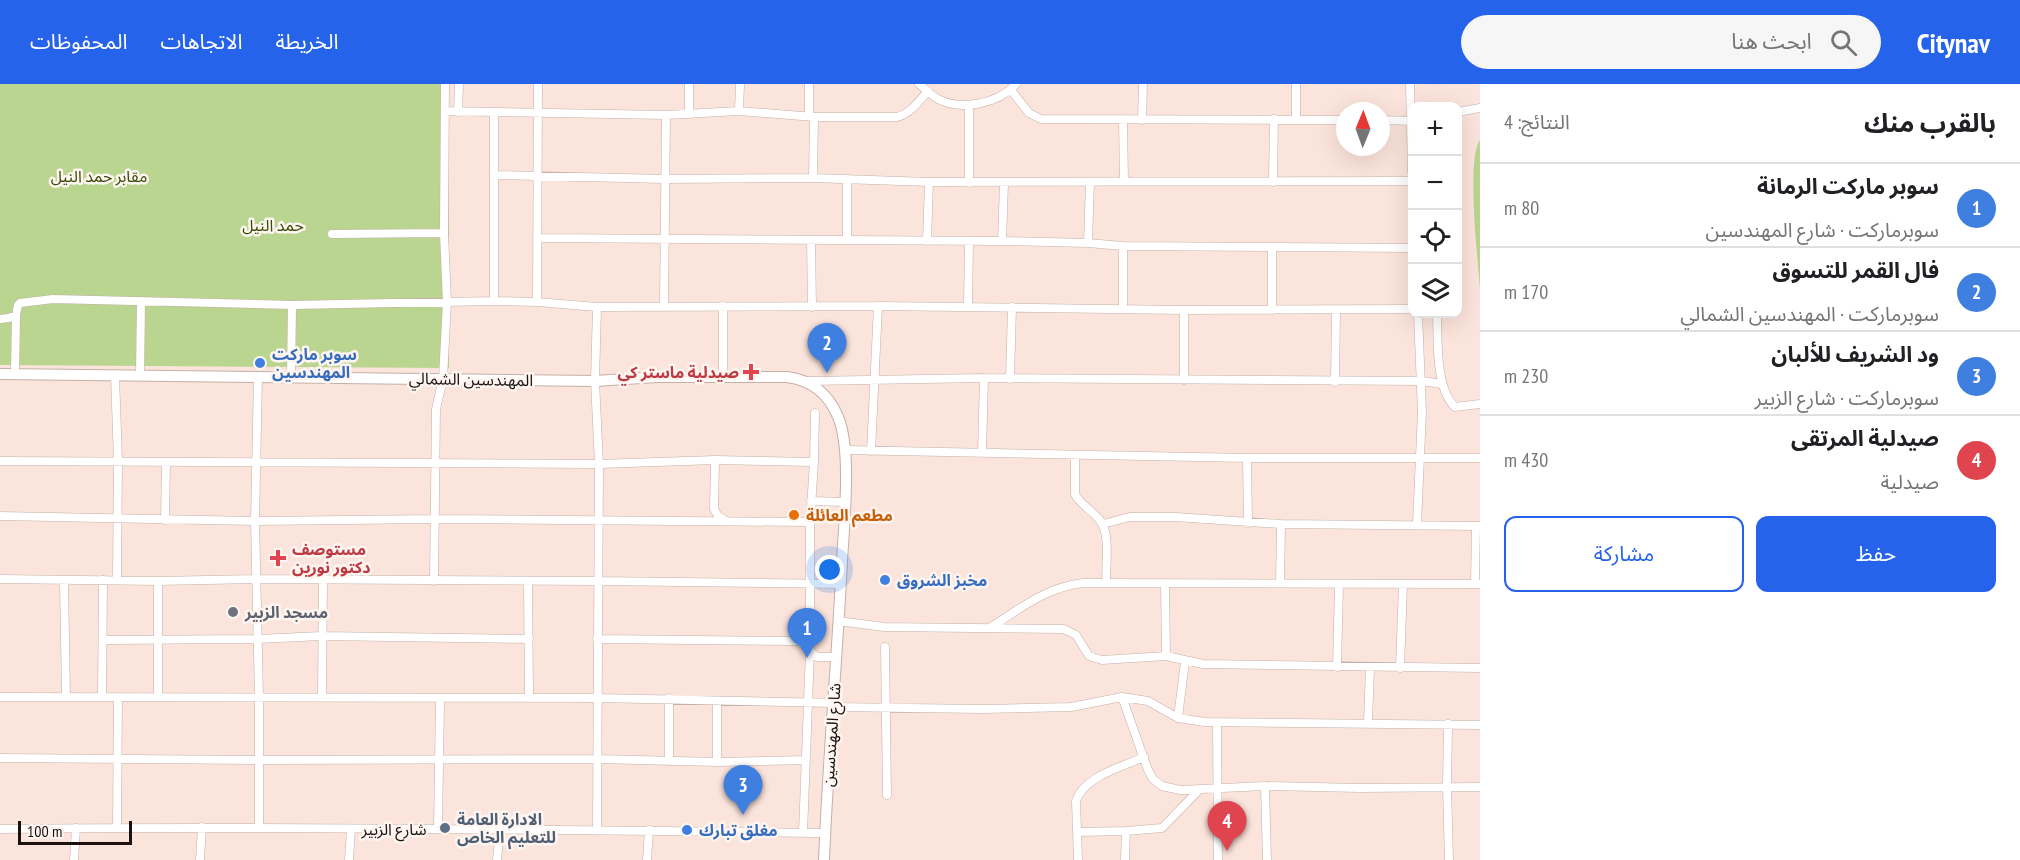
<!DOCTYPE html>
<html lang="ar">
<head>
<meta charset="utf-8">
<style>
  body { margin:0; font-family:"PT Sans Narrow","Noto Sans Arabic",sans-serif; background:#f6f6f6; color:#202124; direction:rtl }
  .controls { position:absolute; right:18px; top:18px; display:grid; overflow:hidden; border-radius:12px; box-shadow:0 6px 24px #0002 }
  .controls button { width:54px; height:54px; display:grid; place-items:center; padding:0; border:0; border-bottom:2px solid #e0e0e0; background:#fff; color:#202124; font:30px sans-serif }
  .compass { position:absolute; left:1336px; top:18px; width:54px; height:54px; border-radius:50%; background:#fff; box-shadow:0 6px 24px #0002; rotate:1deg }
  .scale { position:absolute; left:18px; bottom:15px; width:114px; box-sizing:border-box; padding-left:6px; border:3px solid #19120e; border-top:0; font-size:16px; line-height:21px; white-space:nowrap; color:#19120e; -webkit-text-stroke:4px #fef5f1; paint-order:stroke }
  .you { position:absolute; left:830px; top:486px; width:21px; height:21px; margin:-15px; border:4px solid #fff; border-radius:50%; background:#1a73e8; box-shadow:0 0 0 9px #1a73e833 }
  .badge { display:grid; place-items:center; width:39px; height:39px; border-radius:50%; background:#2563eb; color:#fff; font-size:20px; font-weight:700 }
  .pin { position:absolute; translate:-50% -50px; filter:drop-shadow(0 2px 3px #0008) }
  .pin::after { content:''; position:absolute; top:32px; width:21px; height:18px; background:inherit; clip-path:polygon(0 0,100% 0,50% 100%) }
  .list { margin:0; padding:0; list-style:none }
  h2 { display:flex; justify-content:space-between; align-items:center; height:78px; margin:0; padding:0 24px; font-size:26px }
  h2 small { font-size:20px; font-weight:400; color:#757577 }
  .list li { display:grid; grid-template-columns:39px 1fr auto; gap:18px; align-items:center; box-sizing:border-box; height:84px; padding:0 24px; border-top:2px solid #e0e0e0 }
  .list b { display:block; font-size:22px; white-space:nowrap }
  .list p { margin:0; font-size:20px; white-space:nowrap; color:#757577 }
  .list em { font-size:20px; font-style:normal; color:#757577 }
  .actions { display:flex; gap:12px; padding:18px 24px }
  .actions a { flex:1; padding:14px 0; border:2px solid #2563eb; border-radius:12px; text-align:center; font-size:21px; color:#2563eb }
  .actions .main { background:#2563eb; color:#fff }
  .icon { flex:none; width:33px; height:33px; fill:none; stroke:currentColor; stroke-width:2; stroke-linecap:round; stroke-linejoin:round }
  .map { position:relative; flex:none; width:1480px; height:776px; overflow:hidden; direction:ltr }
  header { display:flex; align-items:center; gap:36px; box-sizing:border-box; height:84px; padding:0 30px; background:#2563eb; color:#fff }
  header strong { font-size:28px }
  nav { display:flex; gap:33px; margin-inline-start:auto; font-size:21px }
  .search { width:420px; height:54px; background:#f6f6f6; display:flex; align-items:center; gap:15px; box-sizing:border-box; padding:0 21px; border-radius:33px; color:#757577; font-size:22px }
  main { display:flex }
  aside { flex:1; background:#fff }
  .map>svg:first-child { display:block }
  .green { fill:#bad590 }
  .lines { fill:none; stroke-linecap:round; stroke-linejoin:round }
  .street-casing { stroke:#c5b0a6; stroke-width:9 }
  .secondary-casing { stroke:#c5b0a6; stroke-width:12 }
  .street { stroke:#fff; stroke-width:8 }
  .secondary { stroke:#fff; stroke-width:10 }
  .shop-dot { fill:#3f7fe0; stroke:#fef5f1; stroke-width:2 }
  .health-dot { fill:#e0444e; stroke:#fef5f1; stroke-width:2 }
  .food-dot { fill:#e8710a; stroke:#fef5f1; stroke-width:2 }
  .worship-dot { fill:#6b7280; stroke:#fef5f1; stroke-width:2 }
  .service-dot { fill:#5c6f8a; stroke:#fef5f1; stroke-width:2 }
  .labels { text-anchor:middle; stroke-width:5; stroke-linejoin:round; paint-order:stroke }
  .park-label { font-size:16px; fill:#364a05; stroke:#fef5f1 }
  .shop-label { font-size:16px; font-weight:bold; fill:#366cbe; stroke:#fef5f1; text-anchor:start }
  .health-label { font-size:16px; font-weight:bold; fill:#be3a42; stroke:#fef5f1; text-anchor:end }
  .street-label { font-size:16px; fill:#19120e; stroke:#fef5f1 }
  .food-label { font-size:16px; font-weight:bold; fill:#c56008; stroke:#fef5f1; text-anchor:start }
  .worship-label { font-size:16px; font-weight:bold; fill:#5b616d; stroke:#fef5f1; text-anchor:start }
  .service-label { font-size:16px; font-weight:bold; fill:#4e5e75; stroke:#fef5f1; text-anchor:start }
</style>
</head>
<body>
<header>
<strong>Citynav</strong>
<div class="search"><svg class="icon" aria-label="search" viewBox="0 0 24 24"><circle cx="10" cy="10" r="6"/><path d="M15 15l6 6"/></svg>ابحث هنا</div>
<nav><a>الخريطة</a><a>الاتجاهات</a><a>المحفوظات</a></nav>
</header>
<main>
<aside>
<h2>بالقرب منك<small>النتائج: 4</small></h2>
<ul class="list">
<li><span class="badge" style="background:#3f7fe0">1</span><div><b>سوبر ماركت الرمانة</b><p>سوبرماركت · شارع المهندسين</p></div><em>80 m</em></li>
<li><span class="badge" style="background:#3f7fe0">2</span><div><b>فال القمر للتسوق</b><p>سوبرماركت · المهندسين الشمالي</p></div><em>170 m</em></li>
<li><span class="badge" style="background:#3f7fe0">3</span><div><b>ود الشريف للألبان</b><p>سوبرماركت · شارع الزبير</p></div><em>230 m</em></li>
<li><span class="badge" style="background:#e0444e">4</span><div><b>صيدلية المرتقى</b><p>صيدلية</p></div><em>430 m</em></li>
</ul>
<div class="actions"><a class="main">حفظ</a><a>مشاركة</a></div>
</aside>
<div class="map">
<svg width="1480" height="776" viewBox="0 0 1480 776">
  <rect width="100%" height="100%" fill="#fbe4db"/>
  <path class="green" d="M0,0H449V284L0,281Z
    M1480,56V205C1478,177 1466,75 1480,56Z"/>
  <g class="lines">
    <defs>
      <path id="street" d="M919,0C925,5 931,11 938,15C961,27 998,20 1016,0
        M1296,0V35
        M1410,0L1412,88
        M1011,6L1029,29L1041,35L1345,36
        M969,21V99
        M445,27L666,31L739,27L814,33H897C910,30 919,17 928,7
        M739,27L740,0
        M458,28L459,0
        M1458,28L1480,24
        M689,30V0
        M809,32V0
        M1123,36L1124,97
        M1142,36L1143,0
        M1381,36L1412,37
        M494,91L665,95L813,94L929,98L1412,97
        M813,94L814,33
        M847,95V156
        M1273,98L1274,35
        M332,150L444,149
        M537,154L1002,157L1088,159L1123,162L1272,163V226
        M811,156L812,223
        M927,157L929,98
        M1002,157L1004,99
        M1088,159L1090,98
        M1272,163L1412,164
        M494,217V29
        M537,218L538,0
        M664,222L666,31
        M597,223L595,297L599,380L597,745
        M968,223L969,157
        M1123,224V162
        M1437,230C1438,256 1435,304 1455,323L1480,320
        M0,235L9,234L16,231L18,221L20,219L53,215L292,221L494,217L537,218L597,223L878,222
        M15,290L16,231
        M115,291L118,377L117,495
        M140,291L141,218
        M258,293L255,437L259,614V744
        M291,293L292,221
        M723,293V222
        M1010,295L1012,223
        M1184,296V226
        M808,297L984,294L1422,297L1442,300
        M1335,298L1336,226
        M845,366L1247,374H1480
        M871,367L878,222L1184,226L1412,225
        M982,368L984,294
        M1075,371V410C1081,422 1094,427 1101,438C1110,450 1106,483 1106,498
        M1247,374L1248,439
        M715,376L714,425L718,432L726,437
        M0,377L599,380L715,376L814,378
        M811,417L844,418
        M0,432L255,437L436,435L810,438
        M165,436L166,378
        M1103,440L1130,433H1175L1281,440L1480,442
        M1417,440L1422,328L1418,230
        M0,495L158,497L257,495L598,497L841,500
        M64,496L66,613
        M158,497V613
        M434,497L436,325L443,295L447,218L444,149L445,0
        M528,497L529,614
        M1280,499L1281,440
        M1165,500L1166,572
        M1475,500L1476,442
        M838,537L884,543L1064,545L1076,551L1089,572L1102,576L1166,572L1203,580L1480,584
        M991,543C1021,524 1047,503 1083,499L1480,500
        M597,555L799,557L817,573H837
        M104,556L258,555L321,552L529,555
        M885,563L887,711
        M1337,583L1339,500
        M1400,584L1403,500
        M0,613L597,614L834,619
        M102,613L103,496
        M322,613L323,497
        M1122,613L1148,686L1153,695L1162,702L1180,706L1265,702L1360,704L1480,703
        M717,617V678
        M834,623L983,625L1071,623L1122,613L1148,617L1178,634L1205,638L1480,641
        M1178,634L1185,577
        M1217,639L1218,776
        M1368,639L1370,583
        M1448,640L1447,703L1449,776
        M0,674L258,676L598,675L717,678L806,676
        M669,677V614
        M1265,702L1267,776
        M117,744L118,613
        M0,745C275,742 550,746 824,749
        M438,745L440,614
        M1078,748L1126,747L1162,744L1199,706
        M803,749L810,567V438L814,378L815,329
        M74,776L76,744
        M200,776L202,743
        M349,776L351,745
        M497,776L500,745
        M647,776L649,746
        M1078,776L1076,717C1084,692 1122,683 1144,673
        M1125,776L1126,747"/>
      <path id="secondary" d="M0,290L595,297L657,293H787C811,296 829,310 838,333C852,365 844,440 842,477C837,577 828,676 824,776"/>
    </defs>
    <use href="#street" class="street-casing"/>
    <use href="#secondary" class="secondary-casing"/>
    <use href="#street" class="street"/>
    <use href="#secondary" class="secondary"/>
  </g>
  <g class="shop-dot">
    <circle cx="260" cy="279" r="6"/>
    <circle cx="885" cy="496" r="6"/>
    <circle cx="687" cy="746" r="6"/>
  </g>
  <g class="health-dot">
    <path d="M748 279h6v6h6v6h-6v6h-6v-6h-6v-6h6z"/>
    <path d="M275 465h6v6h6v6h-6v6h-6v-6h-6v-6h6z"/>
  </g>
  <circle class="food-dot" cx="794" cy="431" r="6"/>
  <circle class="worship-dot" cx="233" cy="528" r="6"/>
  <circle class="service-dot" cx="445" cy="744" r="6"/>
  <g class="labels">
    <g class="park-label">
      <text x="99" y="98">مقابر حمد النيل</text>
      <text x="273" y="147">حمد النيل</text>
    </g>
    <g class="shop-label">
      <text x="272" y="276">سوبر ماركت<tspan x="272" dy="18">المهندسين</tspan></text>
      <text x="897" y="502">مخبز الشروق</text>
      <text x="699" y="752">مغلق تبارك</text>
    </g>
    <g class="health-label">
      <text x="739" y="294">صيدلية ماستر كي</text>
      <text x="292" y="471" text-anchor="start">مستوصف<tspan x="292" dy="18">دكتور نورين</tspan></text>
    </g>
    <g class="street-label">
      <text transform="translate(471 295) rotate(1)" y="6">المهندسين الشمالي</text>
      <text transform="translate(831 651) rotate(-86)" y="6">شارع المهندسين</text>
      <text x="394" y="751">شارع الزبير</text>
    </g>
    <g class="food-label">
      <text x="806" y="437">مطعم العائلة</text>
    </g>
    <g class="worship-label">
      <text x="245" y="534">مسجد الزبير</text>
    </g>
    <g class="service-label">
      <text x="457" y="741">الادارة العامة<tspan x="457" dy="18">للتعليم الخاص</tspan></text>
    </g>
  </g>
</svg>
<div class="controls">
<button>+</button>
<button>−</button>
<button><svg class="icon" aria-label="locate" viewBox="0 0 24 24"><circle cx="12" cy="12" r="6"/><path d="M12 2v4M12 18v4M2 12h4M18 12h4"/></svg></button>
<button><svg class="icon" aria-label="layers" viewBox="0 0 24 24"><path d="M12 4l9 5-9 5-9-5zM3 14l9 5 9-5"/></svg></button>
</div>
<svg class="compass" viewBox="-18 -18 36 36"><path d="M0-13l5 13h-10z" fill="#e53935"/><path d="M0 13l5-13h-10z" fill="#757577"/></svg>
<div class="scale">100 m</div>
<div class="you"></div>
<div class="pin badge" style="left:807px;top:574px;background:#3f7fe0">1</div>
<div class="pin badge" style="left:827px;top:289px;background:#3f7fe0">2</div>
<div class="pin badge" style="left:743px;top:731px;background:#3f7fe0">3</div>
<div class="pin badge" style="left:1227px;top:767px;background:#e0444e">4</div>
</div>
</main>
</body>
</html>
